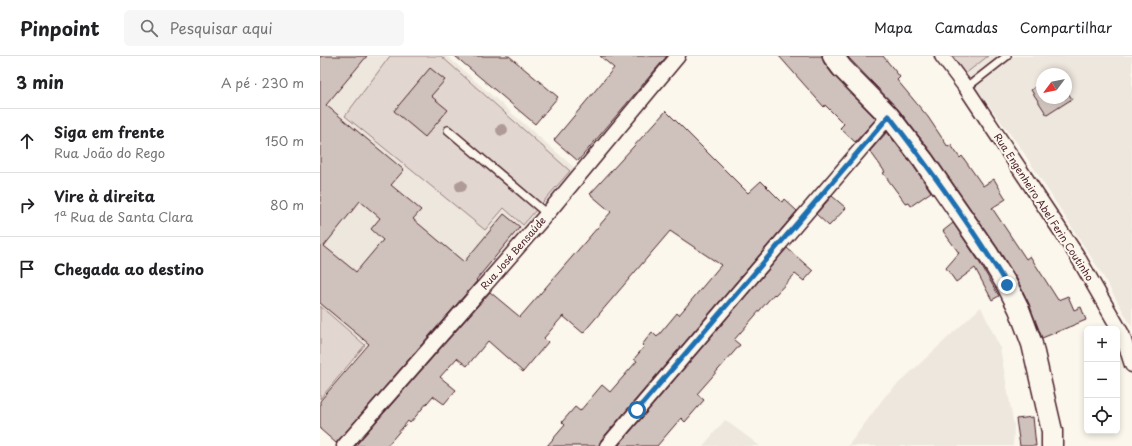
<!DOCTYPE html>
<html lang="pt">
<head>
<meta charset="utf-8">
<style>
  body { margin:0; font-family:"Playpen Sans",sans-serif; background:#f6f6f6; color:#202124 }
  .controls { position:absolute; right:12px; bottom:12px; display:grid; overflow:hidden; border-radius:6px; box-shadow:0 2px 6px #0003 }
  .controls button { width:36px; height:36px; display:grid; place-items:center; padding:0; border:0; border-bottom:1px solid #e0e0e0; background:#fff; color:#202124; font:20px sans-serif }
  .compass { position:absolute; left:716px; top:12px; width:36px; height:36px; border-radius:50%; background:#fff; box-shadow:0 2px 6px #0003; rotate:238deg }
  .stop { position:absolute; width:12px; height:12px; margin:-9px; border:3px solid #1f6fb2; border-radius:50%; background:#fff }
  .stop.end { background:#1f6fb2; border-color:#fff; box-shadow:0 1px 4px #0008 }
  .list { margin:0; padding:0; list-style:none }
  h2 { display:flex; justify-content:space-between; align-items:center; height:52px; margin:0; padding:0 16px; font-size:17px }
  h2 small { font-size:13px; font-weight:400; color:#757577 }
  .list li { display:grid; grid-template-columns:26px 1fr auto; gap:12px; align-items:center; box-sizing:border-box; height:64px; padding:0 16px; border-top:1px solid #e0e0e0 }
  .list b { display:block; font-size:15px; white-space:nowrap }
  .list p { margin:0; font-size:13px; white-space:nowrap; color:#757577 }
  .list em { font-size:13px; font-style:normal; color:#757577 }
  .icon { flex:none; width:22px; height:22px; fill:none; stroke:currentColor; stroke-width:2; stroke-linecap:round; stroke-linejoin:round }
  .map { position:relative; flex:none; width:812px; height:390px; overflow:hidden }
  header { display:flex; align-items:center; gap:24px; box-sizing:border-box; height:56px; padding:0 20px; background:#fff; border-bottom:1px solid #e0e0e0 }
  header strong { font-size:19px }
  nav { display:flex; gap:22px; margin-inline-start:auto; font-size:14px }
  .search { width:280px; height:36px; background:#f6f6f6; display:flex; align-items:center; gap:10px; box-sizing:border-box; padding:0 14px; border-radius:6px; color:#757577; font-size:15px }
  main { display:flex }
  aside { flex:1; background:#fff }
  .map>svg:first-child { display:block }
  .built { fill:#eee7de; fill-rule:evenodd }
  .green { fill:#e2d7d0; stroke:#967b7e }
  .building { fill:#cfc2bc; stroke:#4a1f2b; fill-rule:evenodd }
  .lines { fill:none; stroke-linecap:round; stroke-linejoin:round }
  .lane-casing { stroke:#4a1f2b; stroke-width:10 }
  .street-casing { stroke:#4a1f2b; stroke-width:17 }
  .secondary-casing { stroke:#4a1f2b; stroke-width:23 }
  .lane { stroke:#fbf7ec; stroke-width:7 }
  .street { stroke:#fbf7ec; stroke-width:14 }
  .secondary { stroke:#fbf7ec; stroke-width:20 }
  .tree { fill:#af9a98 }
  .route { stroke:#1f6fb2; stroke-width:5 }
  .labels { text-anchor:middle; stroke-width:4; stroke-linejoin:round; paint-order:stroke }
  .street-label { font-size:10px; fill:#4a1f2b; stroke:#fbf7ec }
</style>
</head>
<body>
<header>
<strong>Pinpoint</strong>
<div class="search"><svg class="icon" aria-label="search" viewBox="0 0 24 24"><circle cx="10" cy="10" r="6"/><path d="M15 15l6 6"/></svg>Pesquisar aqui</div>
<nav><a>Mapa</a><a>Camadas</a><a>Compartilhar</a></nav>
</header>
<main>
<aside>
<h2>3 min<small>A pé · 230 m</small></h2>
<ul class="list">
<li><svg class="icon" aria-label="ahead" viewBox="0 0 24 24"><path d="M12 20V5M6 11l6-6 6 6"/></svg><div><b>Siga em frente</b><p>Rua João do Rego</p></div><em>150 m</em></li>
<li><svg class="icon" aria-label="right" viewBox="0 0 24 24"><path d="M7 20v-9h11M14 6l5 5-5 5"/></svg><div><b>Vire à direita</b><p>1ª Rua de Santa Clara</p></div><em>80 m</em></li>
<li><svg class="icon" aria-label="arrive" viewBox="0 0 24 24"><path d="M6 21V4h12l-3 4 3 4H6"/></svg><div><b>Chegada ao destino</b></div></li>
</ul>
</aside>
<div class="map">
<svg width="812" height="390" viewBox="0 0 812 390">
  <rect width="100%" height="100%" fill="#fbf7ec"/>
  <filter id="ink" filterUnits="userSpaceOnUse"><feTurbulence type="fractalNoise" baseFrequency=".025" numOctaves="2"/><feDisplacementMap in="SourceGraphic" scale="8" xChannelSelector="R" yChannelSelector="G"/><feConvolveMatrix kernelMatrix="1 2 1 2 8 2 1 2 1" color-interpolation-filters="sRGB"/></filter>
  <g filter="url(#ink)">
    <path class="built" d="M15,0H127L258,115L82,320L0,250V18Z
      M632,0H812V271L780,215L702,94ZM722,18H746V42H722Z
      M661,251L680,292L694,370L693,390H528L566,339Z
      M405,364L440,390H383Z"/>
    <path class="green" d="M70,0H121L250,115L203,169L184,152L165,174L25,60Z
      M632,0H668L645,18Z
      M0,250L45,289L0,343Z"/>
    <path class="building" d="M0,0H47L6,49L84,114L71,129L101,154L93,163L144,206L184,158L200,171L156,224L157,225L16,387L0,373V345L49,288L0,247ZM40,145L60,162L51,173L63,184L36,216L4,190Z
      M135,0H189L238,41L215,68Z
      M280,0H347L258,105L234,84L294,12Z
      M459,0H502L504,7L513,19L556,63L535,86L520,72L524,68L505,49L504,51Z
      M527,0H563L580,21L577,24L608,61L628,91L631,89L640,102L642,100L663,130L674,123L686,143L672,152L706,203L710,200L738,244L748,240L754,254L761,251L766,264L722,282L709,248L697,223L677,191L612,97L578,53Z
      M110,12L125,24L111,40L128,54L105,81L74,55Z
      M722,26V42H746V34L752,43L727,59L711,34Z
      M346,55L428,137L441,125L462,146L464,143L477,155L281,384L279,390H227L245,369L242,366L255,351L260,355L282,329L290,336L317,305L314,303L324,291L322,289L332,276L337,281L357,257L359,259L401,209L350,175L263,277L243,260L224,282L228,286L203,316L168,285L147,310L137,302L120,321L136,334L124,348L113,340L90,367L88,365L67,390H35L170,236L200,261L291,156L270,138Z
      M567,76L594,111L611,136L591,150L589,147L586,148L563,117L565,116L550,95Z
      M512,140L526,152L509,170L496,158Z
      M633,167L658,204L679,240L672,244L655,212L636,226L626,212L639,197L623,175Z
      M467,192L493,215L484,225L475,218L455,239L454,238L414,284L420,289L377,338L384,344L365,366L361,362L337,390H298Z
      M713,361L716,390H700L696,363Z"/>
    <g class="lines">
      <defs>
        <path id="lane" d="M646,32L687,0
          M128,74L227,158"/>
        <path id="street" d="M622,0L646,32L756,198L802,278L812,309
          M24,390L227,158L358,0
          M287,390L569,60"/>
        <path id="secondary" d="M513,0L522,12L569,60L603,104L668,198L687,229L699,253L712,288L732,375V390"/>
      </defs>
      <use href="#lane" class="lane-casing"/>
      <use href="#street" class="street-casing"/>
      <use href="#secondary" class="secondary-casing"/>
      <use href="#lane" class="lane"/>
      <use href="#street" class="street"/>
      <use href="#secondary" class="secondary"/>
    </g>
    <g class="tree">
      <circle cx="182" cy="74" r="6"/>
      <circle cx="141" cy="130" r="6"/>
    </g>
  </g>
  <g class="lines" filter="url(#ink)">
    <path class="route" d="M317,354L569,60C611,114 651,170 687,229"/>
  </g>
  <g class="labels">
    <g class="street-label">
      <text transform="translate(724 151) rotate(57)" y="4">Rua Engenheiro Abel Ferin Coutinho</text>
      <text transform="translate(193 197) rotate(-49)" y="4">Rua José Bensaúde</text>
    </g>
  </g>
</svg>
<div class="controls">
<button>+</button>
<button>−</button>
<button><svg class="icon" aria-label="locate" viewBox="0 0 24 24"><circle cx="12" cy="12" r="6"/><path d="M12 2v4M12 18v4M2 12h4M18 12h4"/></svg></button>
</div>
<svg class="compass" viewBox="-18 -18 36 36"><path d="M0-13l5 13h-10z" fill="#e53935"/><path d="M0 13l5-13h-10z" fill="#757577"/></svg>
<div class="stop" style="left:317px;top:354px"></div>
<div class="stop end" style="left:687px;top:229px"></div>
</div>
</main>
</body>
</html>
